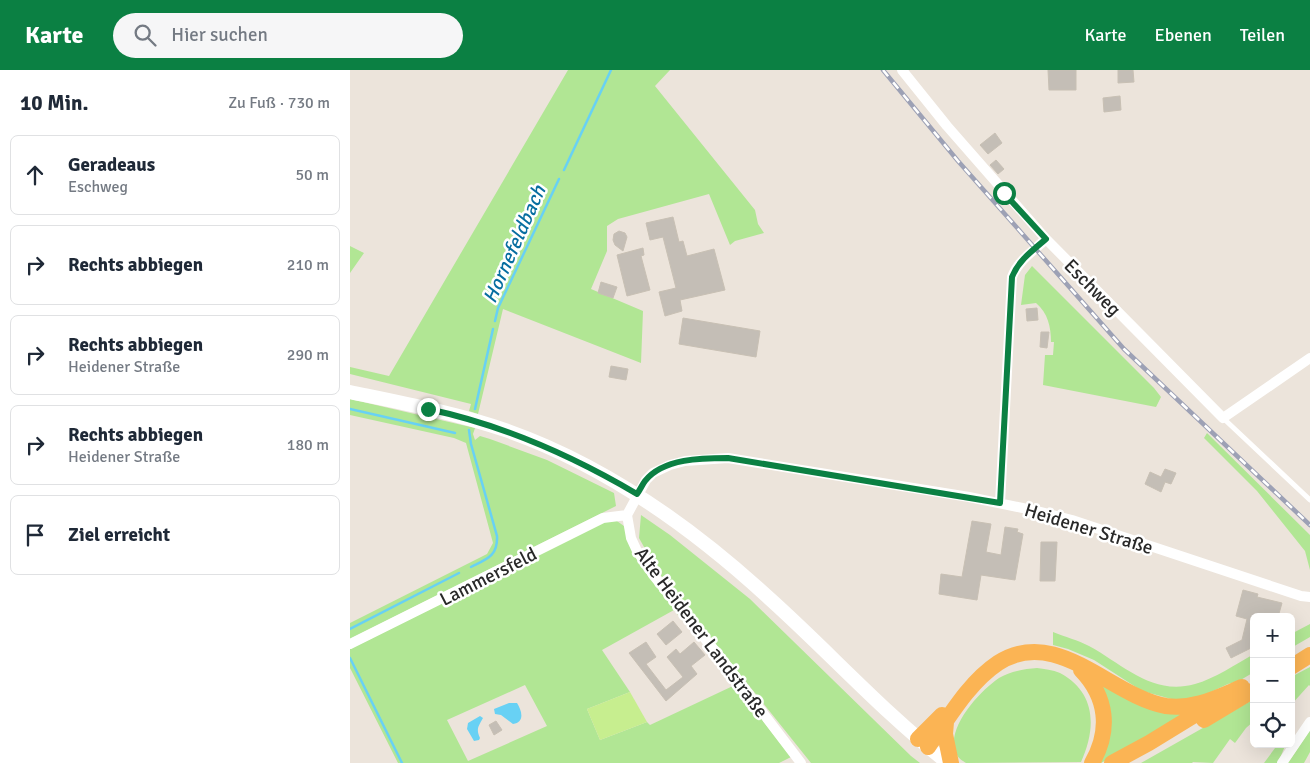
<!DOCTYPE html>
<html lang="de">
<head>
<meta charset="utf-8">
<style>
  body { margin:0; font-family:Signika,sans-serif; background:#f6f6f7; color:#1f2937 }
  .controls { position:absolute; right:15px; bottom:15px; display:grid; overflow:hidden; border-radius:8px; box-shadow:0 5px 20px #0002 }
  .controls button { width:45px; height:45px; display:grid; place-items:center; padding:0; border:0; border-bottom:1px solid #e0e1e3; background:#fff; color:#1f2937; font:25px sans-serif }
  .stop { position:absolute; width:15px; height:15px; margin:-11px; border:4px solid #0b8043; border-radius:50%; background:#fff }
  .stop.end { background:#0b8043; border-color:#fff; box-shadow:0 1px 5px #0008 }
  .list { margin:0; padding:0; list-style:none }
  h2 { display:flex; justify-content:space-between; align-items:center; height:65px; margin:0; padding:0 20px; font-size:21px }
  h2 small { font-size:16px; font-weight:400; color:#747a83 }
  .list li { display:grid; grid-template-columns:32px 1fr auto; gap:15px; align-items:center; box-sizing:border-box; height:80px; margin:0 10px 10px; padding:0 10px; border:1px solid #e0e1e3; border-radius:8px }
  .list b { display:block; font-size:19px; white-space:nowrap }
  .list p { margin:0; font-size:16px; white-space:nowrap; color:#747a83 }
  .list em { font-size:16px; font-style:normal; color:#747a83 }
  .icon { flex:none; width:28px; height:28px; fill:none; stroke:currentColor; stroke-width:2; stroke-linecap:round; stroke-linejoin:round }
  .map { position:relative; flex:none; width:960px; height:693px; overflow:hidden }
  header { display:flex; align-items:center; gap:30px; box-sizing:border-box; height:70px; padding:0 25px; background:#0b8043; color:#fff }
  header strong { font-size:24px }
  nav { display:flex; gap:28px; margin-inline-start:auto; font-size:18px }
  .search { width:350px; height:45px; background:#f6f6f7; display:flex; align-items:center; gap:12px; box-sizing:border-box; padding:0 18px; border-radius:28px; color:#747a83; font-size:19px }
  main { display:flex }
  aside { flex:1; background:#fff }
  .map>svg:first-child { display:block }
  .green { fill:#b1e694; fill-rule:evenodd }
  .pitch { fill:#c7ee8f }
  .water { fill:#68d1f4 }
  .lines { fill:none; stroke-linecap:round; stroke-linejoin:round }
  .stream { stroke:#68d1f4; stroke-width:2.5 }
  .building { fill:#c4beb6; stroke:#c8c0b4 }
  .service { stroke:#fff; stroke-width:5 }
  .minor { stroke:#fff; stroke-width:10 }
  .secondary { stroke:#fff; stroke-width:14 }
  .trunk { stroke:#fbb454; stroke-width:16 }
  .rail-casing { stroke:#9da1b5; stroke-width:4.5 }
  .rail { stroke:#fff; stroke-width:2.5; stroke-dasharray:8; stroke-linecap:butt }
  .route { stroke:#0b8043; stroke-width:6 }
  .labels { text-anchor:middle; stroke-width:5; stroke-linejoin:round; paint-order:stroke }
  .street-label { font-size:19px; fill:#292929; stroke:#fff }
  .water-label { font-size:20px; font-style:italic; fill:#076ea0; stroke:#fff }
</style>
</head>
<body>
<header>
<strong>Karte</strong>
<div class="search"><svg class="icon" aria-label="search" viewBox="0 0 24 24"><circle cx="10" cy="10" r="6"/><path d="M15 15l6 6"/></svg>Hier suchen</div>
<nav><a>Karte</a><a>Ebenen</a><a>Teilen</a></nav>
</header>
<main>
<aside>
<h2>10 Min.<small>Zu Fuß · 730 m</small></h2>
<ul class="list">
<li><svg class="icon" aria-label="ahead" viewBox="0 0 24 24"><path d="M12 20V5M6 11l6-6 6 6"/></svg><div><b>Geradeaus</b><p>Eschweg</p></div><em>50 m</em></li>
<li><svg class="icon" aria-label="right" viewBox="0 0 24 24"><path d="M7 20v-9h11M14 6l5 5-5 5"/></svg><div><b>Rechts abbiegen</b></div><em>210 m</em></li>
<li><svg class="icon" aria-label="right" viewBox="0 0 24 24"><path d="M7 20v-9h11M14 6l5 5-5 5"/></svg><div><b>Rechts abbiegen</b><p>Heidener Straße</p></div><em>290 m</em></li>
<li><svg class="icon" aria-label="right" viewBox="0 0 24 24"><path d="M7 20v-9h11M14 6l5 5-5 5"/></svg><div><b>Rechts abbiegen</b><p>Heidener Straße</p></div><em>180 m</em></li>
<li><svg class="icon" aria-label="arrive" viewBox="0 0 24 24"><path d="M6 21V4h12l-3 4 3 4H6"/></svg><div><b>Ziel erreicht</b></div></li>
</ul>
</aside>
<div class="map">
<svg width="960" height="693" viewBox="0 0 960 693">
  <rect width="100%" height="100%" fill="#ece4db"/>
  <path class="green" d="M218,0H320L305,16L405,140L408,154L414,163L385,171L380,175L359,124L268,149L257,156V181L241,219L293,241L291,293L153,239L128,344L119,341L121,334L0,304V297L39,306Z
    M0,176L14,183L0,203Z
    M682,196L804,318L811,327L806,337L693,315L695,285H703L704,272H701C701,257 698,243 686,233L671,235L675,205Z
    M0,329L125,358L123,364L125,370L130,366L140,369L197,390L264,423L266,436L0,569V553L137,484L143,473L116,373L104,368L0,345Z
    M857,363L960,465V500L955,481L907,421L854,368Z
    M291,445L320,465L400,529L561,686L570,693H461L308,502L289,468Z
    M264,449L274,456L338,554V557L324,540L252,580L280,622L237,639L250,670L297,652L300,655L385,615L441,687L429,693H48L0,598V579L252,453ZM175,615L197,656L118,691L97,650Z
    M960,554V567L941,578V564Z
    M703,562C715,567 728,570 739,576C774,595 802,626 845,614C864,609 886,594 904,584V602L889,611L878,614L848,628L825,630L792,621L744,590L718,579L703,575Z
    M960,597V616L959,615L941,635V607Z
    M687,598C694,599 703,600 710,603C747,623 746,659 731,692L616,693C613,691 608,688 607,685C593,660 630,621 649,608C660,601 675,599 687,598Z
    M744,609L844,642L751,693Z
    M904,629V651L896,658L885,673L880,669L863,693L843,692L842,693H791Z
    M960,660V682L954,693H938Z
    M928,674H934L935,676L928,693H914Z"/>
  <path class="pitch" d="M280,622L297,652L250,670L237,639Z"/>
  <path class="water" d="M159,633H167C172,641 175,652 163,654L151,645L145,644L144,639Z
    M130,646L133,648C128,657 126,659 130,668L129,670L124,671L117,659L118,653Z"/>
  <g class="lines">
    <path class="stream" d="M214,100L261,0
      M145,251L148,238L209,109
      M0,339L105,363
      M125,339L143,259
      M119,360L121,374L147,466C148,486 137,489 121,497
      M0,559L109,503
      M0,588L52,693"/>
  </g>
  <path class="building" d="M698,0H726V20H699Z
    M768,0H783L784,12L768,13Z
    M770,26L771,40L754,42L753,28Z
    M645,63L652,73L638,84L630,75Z
    M646,90L654,99L648,104L640,95Z
    M323,147L329,172L333,171L337,186L364,179L375,220L330,230L332,241L315,246L309,222L326,218L313,167L300,170L296,153Z
    M269,161L275,163L277,167L273,181L265,175L263,170L264,164Z
    M293,178L294,185L291,186L300,220L277,226L267,185Z
    M251,212L267,217L263,228L248,223Z
    M687,238L688,250L677,251L676,239Z
    M333,248L410,261L406,287L329,274Z
    M691,262H699L697,278L690,277Z
    M261,296L278,299L276,310L259,307Z
    M815,399L826,403L821,414L815,412L811,422L795,414L800,402L811,407Z
    M622,451L641,454L636,482L651,485L655,457L668,459L667,462L673,464L665,510L631,505L627,530L589,524L591,504L612,507Z
    M691,472H707L705,511H690Z
    M893,520L908,524L907,527L932,533L928,547H904V568L901,578L881,588L876,578L892,570L897,549L886,546Z
    M323,551L332,562L316,575L307,564Z
    M296,572L306,587L296,594L316,620L333,607L317,587L326,579L330,584L344,572L355,585L341,596L347,604L316,631L279,583Z
    M146,651L152,660L144,665L139,655Z"/>
  <g class="lines">
    <path class="service" d="M873,348L960,430"/>
    <path class="minor" d="M552,0L597,56L696,169L873,348L960,288
      M650,433L662,207C668,191 683,181 696,169
      M0,574L253,448L277,445
      M451,693L378,597L304,506L287,481L281,468L277,445L296,410L303,403L320,395L335,391L378,388L619,427L687,441L722,450L951,526L960,527
      M932,693L960,652"/>
    <path class="secondary" d="M0,322C53,333 106,343 158,361C257,396 343,458 420,529C480,583 534,643 598,693"/>
    <path class="trunk" d="M941,597L960,585
      M731,600C757,627 761,660 742,693
      M854,650L904,620
      M596,652L595,664L601,693
      M568,669L592,645
      M578,677C598,649 618,613 648,593C707,555 760,626 816,636C844,640 868,627 892,617
      M762,693L799,673L861,635"/>
    <defs>
      <path id="rail" d="M533,0L608,91L774,279L960,455"/>
    </defs>
    <use href="#rail" class="rail-casing"/>
    <use href="#rail" class="rail"/>
  </g>
  <g class="lines">
    <path class="route" d="M78,339C153,355 221,385 287,424C290,420 292,415 295,411C313,388 353,388 378,388L650,433L662,207C668,191 683,180 696,169L654,123"/>
  </g>
  <g class="labels">
    <g class="street-label">
      <text transform="translate(743 217) rotate(45)" y="7">Eschweg</text>
      <text transform="translate(739 458) rotate(17)" y="7">Heidener Straße</text>
      <text transform="translate(138 506) rotate(-27)" y="7">Lammersfeld</text>
      <text transform="translate(352 562) rotate(53)" y="7">Alte Heidener Landstraße</text>
    </g>
    <g class="water-label">
      <text transform="translate(164 174) rotate(-66)" y="7">Hornefeldbach</text>
    </g>
  </g>
</svg>
<div class="controls">
<button>+</button>
<button>−</button>
<button><svg class="icon" aria-label="locate" viewBox="0 0 24 24"><circle cx="12" cy="12" r="6"/><path d="M12 2v4M12 18v4M2 12h4M18 12h4"/></svg></button>
</div>
<div class="stop" style="left:654px;top:123px"></div>
<div class="stop end" style="left:78px;top:339px"></div>
</div>
</main>
</body>
</html>
